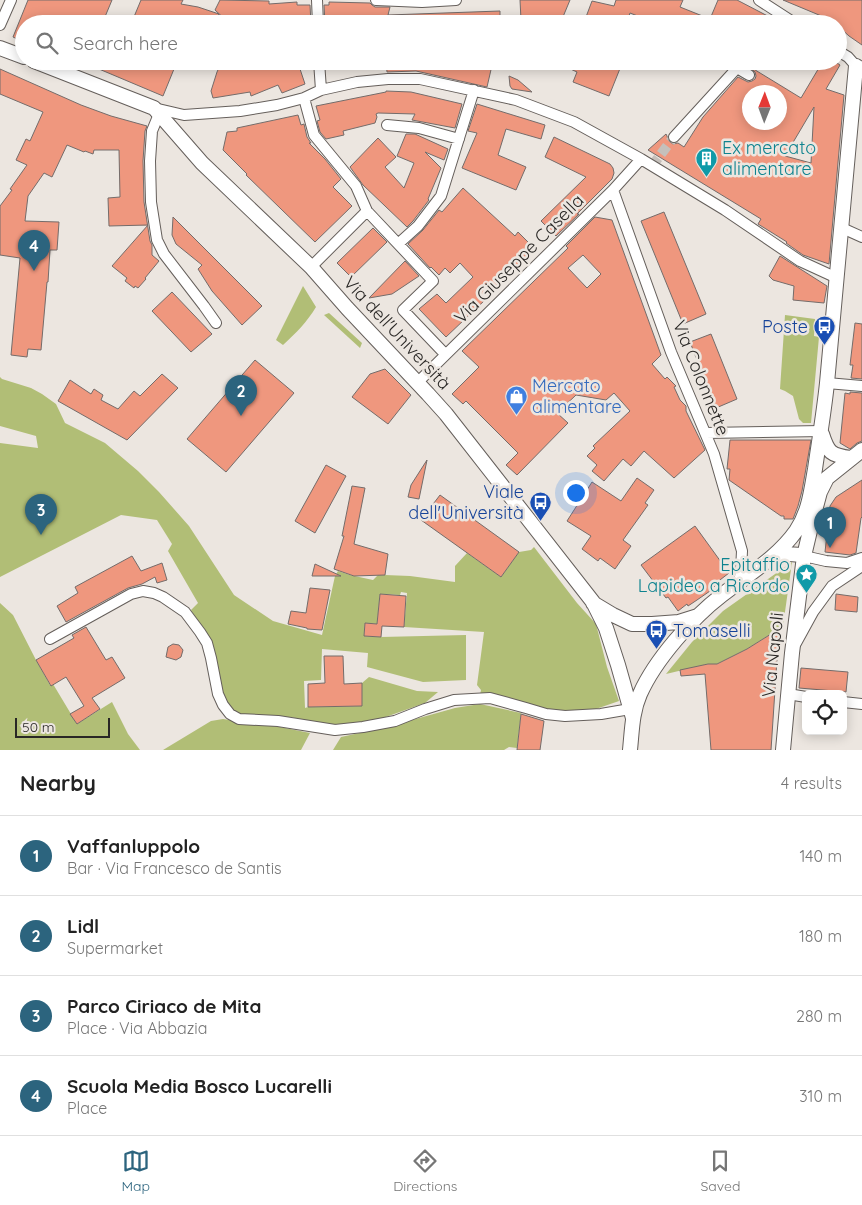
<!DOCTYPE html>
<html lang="en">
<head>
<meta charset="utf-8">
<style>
  body { margin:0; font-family:Quicksand,sans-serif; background:#f6f6f6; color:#222 }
  .controls { position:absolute; right:15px; bottom:15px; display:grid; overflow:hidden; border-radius:8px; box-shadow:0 2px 12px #0003 }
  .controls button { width:45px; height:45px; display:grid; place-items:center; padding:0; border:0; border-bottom:1px solid #e0e0e0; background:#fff; color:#222; font:25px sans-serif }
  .compass { position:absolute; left:742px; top:85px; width:45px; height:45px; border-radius:50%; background:#fff; box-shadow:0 2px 12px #0003; rotate:1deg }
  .scale { position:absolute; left:15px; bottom:12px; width:95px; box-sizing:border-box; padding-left:5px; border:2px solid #292725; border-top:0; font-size:14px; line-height:18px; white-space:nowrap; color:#292725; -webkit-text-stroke:4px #ece6e0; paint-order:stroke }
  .you { position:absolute; left:575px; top:492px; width:18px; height:18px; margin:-12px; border:4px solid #fff; border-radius:50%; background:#1a73e8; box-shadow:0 0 0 8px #1a73e833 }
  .badge { display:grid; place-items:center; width:32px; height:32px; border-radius:50%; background:#2c647e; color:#fff; font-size:16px; font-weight:700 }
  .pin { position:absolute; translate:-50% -41px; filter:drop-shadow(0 1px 2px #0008) }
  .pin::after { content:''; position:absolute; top:26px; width:18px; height:15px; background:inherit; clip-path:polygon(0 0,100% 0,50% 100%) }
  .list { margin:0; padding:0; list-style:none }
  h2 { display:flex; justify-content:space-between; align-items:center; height:65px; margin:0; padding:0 20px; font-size:21px }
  h2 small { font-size:16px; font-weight:400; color:#767676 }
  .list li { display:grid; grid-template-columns:32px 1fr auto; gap:15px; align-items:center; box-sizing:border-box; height:80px; padding:0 20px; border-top:1px solid #e0e0e0 }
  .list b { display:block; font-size:19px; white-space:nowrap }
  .list p { margin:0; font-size:16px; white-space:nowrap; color:#767676 }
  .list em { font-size:16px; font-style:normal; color:#767676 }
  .icon { flex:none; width:28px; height:28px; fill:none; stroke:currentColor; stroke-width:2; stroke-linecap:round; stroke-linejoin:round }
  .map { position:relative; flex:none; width:862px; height:750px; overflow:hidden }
  .search { position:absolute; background:#fff; box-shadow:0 2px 12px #0003; left:15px; right:15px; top:15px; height:55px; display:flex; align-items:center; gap:12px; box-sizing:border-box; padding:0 18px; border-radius:28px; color:#767676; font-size:19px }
  .sheet { height:385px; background:#fff }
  nav { display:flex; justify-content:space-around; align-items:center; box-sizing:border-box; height:70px; border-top:1px solid #e0e0e0; background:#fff; font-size:14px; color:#767676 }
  nav a { display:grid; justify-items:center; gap:2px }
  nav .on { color:#2c647e }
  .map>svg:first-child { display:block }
  .green { fill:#b1be76 }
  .building { fill:#ef977e; stroke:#746c6a; fill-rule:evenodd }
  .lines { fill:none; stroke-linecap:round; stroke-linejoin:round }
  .street-tunnel { stroke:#c5c0bb; stroke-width:10; stroke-dasharray:10 5; stroke-linecap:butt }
  .street-casing { stroke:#655f5b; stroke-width:12 }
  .secondary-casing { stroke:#655f5b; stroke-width:16 }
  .street { stroke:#fff; stroke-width:10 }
  .secondary { stroke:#fff; stroke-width:14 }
  .labels { text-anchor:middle; stroke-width:5; stroke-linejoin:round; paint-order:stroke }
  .culture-label { font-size:18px; fill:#0d838f; stroke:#ece6e0; text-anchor:start }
  .street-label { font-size:18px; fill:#292725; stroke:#ece6e0 }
  .transit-label { font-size:18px; fill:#164399; stroke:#ece6e0; text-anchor:end }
  .shop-label { font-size:18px; fill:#366cbe; stroke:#ece6e0; text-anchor:start }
</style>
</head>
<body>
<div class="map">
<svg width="862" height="750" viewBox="0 0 862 750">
  <rect width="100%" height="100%" fill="#ece6e0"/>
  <path class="green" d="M303,286L316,307C307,322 296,333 283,345L276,340Z
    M329,313L362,343L360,348L324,315Z
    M785,315L815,319L814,336L819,337L811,423H803L799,419L793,396L785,391L780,389Z
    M0,377L2,379L31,388L42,394L56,404L65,423L105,443L138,471L159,492L189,526L234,595L273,621L322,635L335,576L338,571L350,575L373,580L378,575H385L410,576L455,582V566L467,553L501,577L519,552L531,550L534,547L577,603L596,624L607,667L619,701L596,709L561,713L480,695L481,690L477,685L484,632L404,627L407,593L401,592L400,595L380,594L377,624L365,623L364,636L381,637L466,635V680L423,682L367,667L368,653L322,649L321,680L304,681L305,708L308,707L362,706V683L369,677L417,691L438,692L425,703L366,724L336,726L290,717L245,716L230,709L223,700L205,634L191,610L198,603L168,551L172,544L157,520L121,515L0,577V443L38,448L36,436L0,426Z
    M792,562L783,626L747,649L717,664H708L666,674L692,642L723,611Z
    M0,603L13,615L36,660L50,685L53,684L77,724L112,702L128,734L140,750H0Z
    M480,704L521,713L517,748L509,747L504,750H333L341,737L387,727L455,708Z
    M223,719L280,727L310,733L301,750H163L211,721Z"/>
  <path class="building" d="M28,0H112L102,24H24V42L13,37Z
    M141,0H183L181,4L198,7L219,14L213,24H131Z
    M220,0L269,1V4L297,2V5H310L311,24H230L215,10Z
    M520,0H570L560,24H524V20H521Z
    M616,0H683L680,7L710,19L718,0H737L783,24H658L630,13L626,24H608L586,17L592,1L614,6Z
    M783,0H862V45L849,36L838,26V24H836L831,20Z
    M329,2L370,3L372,5L375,7H390L388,15L500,11V24H325L324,5H329Z
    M80,61H156L174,69L163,96Z
    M222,61H282L281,65L298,63L305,84L282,93L278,85L251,96L250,92L213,98L211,91L217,72Z
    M386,61H493L487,87L416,71L387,72Z
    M553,61H623L609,96L573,82L577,72Z
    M823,61H834L840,65L826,89L844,95L829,264L803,255L786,243L787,242L758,224L761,219L648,150L666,134L667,136L668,140L670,142L673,144L678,143L684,147L703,117L738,77L748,82L752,81L755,79L756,76L755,72L747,65L801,98ZM750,92H780V122H750ZM814,107L811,163L785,156Z
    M0,69L81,105L111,116L147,126L145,131L143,161L144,202L150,241L152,245V255L159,261L145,278L146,279L138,288L135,286L134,288L125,281L127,278L112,266L148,225L109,226L108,198L120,197L119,150H94L93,154L85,151L84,152L67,145L52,177L44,173L28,196L25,221L59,222L57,250H50L48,282H47L41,350L28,349L27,357L11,355L20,258L0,255V206L12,190L10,189L27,165L16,160L26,139L30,141L43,112L0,94Z
    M509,76L518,80L532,92L512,89L510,86Z
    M386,91L411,92L462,104L455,128L412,120L415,114L378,113L376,114L377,117L375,123L343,131L344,135L326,139L320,132L317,121L320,120L316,106L386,92Z
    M477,104L545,125L541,139L506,129L498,155L526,167L516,190L462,168L477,133L468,131Z
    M298,115L301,125L304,124L307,137L311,143H309L325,159L341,179L333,187L352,206L315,242L246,175L247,174L223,150L227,132L237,131V128Z
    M406,134H415L448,149L444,160L425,152L441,168L428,199L429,200L413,221L407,227L363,185L350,167L378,138L396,157L385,167L404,188L414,163L397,156Z
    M554,137L610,164L613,168L614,173L612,179L577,214H579L556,236L541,221L586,177L545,157Z
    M463,188L515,236L518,232L535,249L504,282L446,337L419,309L437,294L446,303L473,277L460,263L450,273L445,268L439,275L431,267L430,268L408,244L423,230L439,210L442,212Z
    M664,212L706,314L683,324L641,221Z
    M173,217L262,306L242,325L212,291L198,269L202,265L176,244L172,235Z
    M595,217L612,220L661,355L652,364L665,379L667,377L676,386L674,387L680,400L686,406V411L705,450L674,478L644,451L631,466L623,459L604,481L592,471L597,465L587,456L595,448L593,446L630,411L614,393L606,400L576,395L557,413L568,423L517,475L506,465L518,453L466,401L463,404L452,394L479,367L462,351L568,248L566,246ZM583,255L601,274L587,288L568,268Z
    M373,228L387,242L351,277L337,263Z
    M780,256L827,286L824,303L793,300L794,286L773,280L769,276Z
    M405,261L419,276L392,294L369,298Z
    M172,292L212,334L191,352L152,311Z
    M855,323L862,324V379L851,378L853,365H850Z
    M711,334L737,399L716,408L690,342Z
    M255,360L294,393L226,472L187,439Z
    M385,369L411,395L388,424L352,397L370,374Z
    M162,374L178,388L127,440L58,401L70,380L91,394L94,389L103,395L101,400L118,409L134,391L140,396Z
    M850,392L862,393V441L857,443L850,449L840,443L845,393L850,394Z
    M730,440H811L802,491L798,506L793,519H784V516H781L729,480L730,469H727Z
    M427,460L419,499L408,497L411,485Z
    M326,465L346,476L315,533L295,521Z
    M637,478L654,490L645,503L648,505L623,540L631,546L615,569L600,558L598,561L582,549L591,536L567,521L592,482L621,501Z
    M862,480V517L861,518L856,553L850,555L825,552L830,506L836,497Z
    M352,486L365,488L354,544L388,554L385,575L354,576L334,569L344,536H342Z
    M440,495L519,552L501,577L421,520Z
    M695,526L729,573L716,583L717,584L710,591L697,600L688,606L687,604L678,611L668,597L666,598L641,565Z
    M132,556L141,571L162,563L167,580L157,583L155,577L142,584L128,588L66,622L57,606L78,593L75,587Z
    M315,564L341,576H312Z
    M310,588L330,590L322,630L307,629V628L288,624L291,611L306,613Z
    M380,594L406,596L404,627L382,626L381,637L364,636L365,623L377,624Z
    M836,594L858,597L857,612L835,610Z
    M86,627L106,660L112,657L125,678L92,698L100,709L77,724L70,714L84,706L66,677L51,686L36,660L74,638L72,635Z
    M779,629L771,750H711L705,674L681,676L680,670L708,664H717L747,649Z
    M173,644L179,645L183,650L181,657L176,660L166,657L168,647Z
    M324,656H343L344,684L362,683V706L308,707V684L325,683Z
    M801,668L848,672L846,692L799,688Z
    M521,714L544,721L540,750H517Z"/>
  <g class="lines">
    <path class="street-tunnel" d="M652,166L674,137"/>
    <defs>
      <path id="street" d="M317,0L318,24
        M376,0L422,2L456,0
        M759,0L796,24
        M0,25L11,0
        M838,51L848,57L856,66
        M319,61L321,90
        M304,98L314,135L356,186L367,211
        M154,108L184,115L240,111L277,105L304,98L321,90L357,82L388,79H420L516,100L574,122L641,159L725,210L800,261L837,278
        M159,114L152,131L150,161L151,202L157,240L164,254L204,306L216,323
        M387,125L419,128L459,139
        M674,137L737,68L749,75
        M613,190L671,352L714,454L742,551L741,570L739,583
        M842,228L862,237
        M398,244L418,226L441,196L474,90
        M311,267L367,211L433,281L403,310L445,354
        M418,382L613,190L641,159
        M827,383L862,386
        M706,433L822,431
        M804,556L826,561L847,563L862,558
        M50,639L131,594L143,591L154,593L163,597L185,612L200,632L207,643L211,658L218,694L223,705L230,714L239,719L278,721L335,730L363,727L395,721L425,709L454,700L490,698L526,708L546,714L565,716L601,714L630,709
        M796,643L813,612L832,586L862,566
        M788,694L806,697
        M843,702L862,704"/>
      <path id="secondary" d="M0,48L24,57
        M34,61L154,108L202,163L311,267L347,308L428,394L446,414L593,602L606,628L618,665L633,718
        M822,434C828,453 831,455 850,458
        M772,558C783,553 792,553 804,556
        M593,603L613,615L632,624H652L679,622L698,616
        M630,750C632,731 632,712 640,694C655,660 692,618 722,595C747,575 777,558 796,531C809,512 811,491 815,469C819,441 824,412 827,383L856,66L862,70
        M783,750L792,653L804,556L813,518L820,492L827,478L862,450"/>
    </defs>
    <use href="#street" class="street-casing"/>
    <use href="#secondary" class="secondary-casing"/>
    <use href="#street" class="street"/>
    <use href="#secondary" class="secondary"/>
  </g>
  <defs>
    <symbol id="building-pin" viewBox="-11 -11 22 30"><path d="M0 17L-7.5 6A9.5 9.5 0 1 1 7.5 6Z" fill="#0f9aa8" stroke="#ece6e0"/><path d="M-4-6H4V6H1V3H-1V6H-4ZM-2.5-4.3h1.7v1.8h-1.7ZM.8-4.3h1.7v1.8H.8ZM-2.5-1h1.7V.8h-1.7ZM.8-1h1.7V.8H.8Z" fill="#fff"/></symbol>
    <symbol id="bus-pin" viewBox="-11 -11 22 30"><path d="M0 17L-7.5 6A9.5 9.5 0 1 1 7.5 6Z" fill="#1a4fb4" stroke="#ece6e0"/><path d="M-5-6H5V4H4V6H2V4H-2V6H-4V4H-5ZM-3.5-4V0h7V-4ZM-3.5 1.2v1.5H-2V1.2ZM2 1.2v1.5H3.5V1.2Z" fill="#fff"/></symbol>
    <symbol id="shop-pin" viewBox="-11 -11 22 30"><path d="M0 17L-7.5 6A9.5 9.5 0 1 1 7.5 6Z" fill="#3f7fe0" stroke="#ece6e0"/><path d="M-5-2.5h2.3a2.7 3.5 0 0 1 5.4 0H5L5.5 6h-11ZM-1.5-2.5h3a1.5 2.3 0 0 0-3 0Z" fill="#fff"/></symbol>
    <symbol id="sight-pin" viewBox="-11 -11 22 30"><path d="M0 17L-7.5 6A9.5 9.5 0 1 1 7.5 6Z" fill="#0f9aa8" stroke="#ece6e0"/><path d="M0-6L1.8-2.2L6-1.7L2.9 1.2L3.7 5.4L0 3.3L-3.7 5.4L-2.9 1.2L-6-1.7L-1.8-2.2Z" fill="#fff"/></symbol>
  </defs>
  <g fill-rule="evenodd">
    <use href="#building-pin" x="694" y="146" width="25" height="34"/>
    <use href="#bus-pin" x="812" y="314" width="25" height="34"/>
    <use href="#shop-pin" x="504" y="384" width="25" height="34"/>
    <use href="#bus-pin" x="528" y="490" width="25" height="34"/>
    <use href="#sight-pin" x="794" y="562" width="25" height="34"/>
    <use href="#bus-pin" x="644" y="618" width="25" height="34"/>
  </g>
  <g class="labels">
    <g class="culture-label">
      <text x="722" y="154">Ex mercato<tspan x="722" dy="21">alimentare</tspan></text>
      <text x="790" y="571" text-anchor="end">Epitaffio<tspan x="790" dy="21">Lapideo a Ricordo</tspan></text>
    </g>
    <g class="street-label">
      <text transform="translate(519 259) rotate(-45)" y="6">Via Giuseppe Casella</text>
      <text transform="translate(397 333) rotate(47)" y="6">Via dell'Università</text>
      <text transform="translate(701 378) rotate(68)" y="6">Via Colonnette</text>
      <text transform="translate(773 655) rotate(-84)" y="6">Via Napoli</text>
    </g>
    <g class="transit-label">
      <text x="808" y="333">Poste</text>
      <text x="524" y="498">Viale<tspan x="524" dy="21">dell'Università</tspan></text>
      <text x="673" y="637" text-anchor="start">Tomaselli</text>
    </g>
    <g class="shop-label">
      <text x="532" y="392">Mercato<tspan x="532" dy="21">alimentare</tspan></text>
    </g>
  </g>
</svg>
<div class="controls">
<button><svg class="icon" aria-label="locate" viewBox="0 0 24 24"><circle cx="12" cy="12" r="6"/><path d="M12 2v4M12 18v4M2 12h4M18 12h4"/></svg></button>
</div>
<svg class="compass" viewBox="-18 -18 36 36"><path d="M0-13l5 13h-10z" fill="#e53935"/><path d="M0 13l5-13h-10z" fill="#767676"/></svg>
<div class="scale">50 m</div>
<div class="you"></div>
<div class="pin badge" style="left:830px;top:548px">1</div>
<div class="pin badge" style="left:241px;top:416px">2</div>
<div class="pin badge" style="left:41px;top:535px">3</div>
<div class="pin badge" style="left:34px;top:271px">4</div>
<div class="search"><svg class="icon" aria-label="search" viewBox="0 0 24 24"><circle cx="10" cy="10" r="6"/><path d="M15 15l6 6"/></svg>Search here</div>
</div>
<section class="sheet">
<h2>Nearby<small>4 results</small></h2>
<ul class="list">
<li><span class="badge">1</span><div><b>Vaffanluppolo</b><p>Bar · Via Francesco de Santis</p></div><em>140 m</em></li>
<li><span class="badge">2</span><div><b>Lidl</b><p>Supermarket</p></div><em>180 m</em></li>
<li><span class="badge">3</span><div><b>Parco Ciriaco de Mita</b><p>Place · Via Abbazia</p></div><em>280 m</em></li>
<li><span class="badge">4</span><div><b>Scuola Media Bosco Lucarelli</b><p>Place</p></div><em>310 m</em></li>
</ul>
</section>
<nav>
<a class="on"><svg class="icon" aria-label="map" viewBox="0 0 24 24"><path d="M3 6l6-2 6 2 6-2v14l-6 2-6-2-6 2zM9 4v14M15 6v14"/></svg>Map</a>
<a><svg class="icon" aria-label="directions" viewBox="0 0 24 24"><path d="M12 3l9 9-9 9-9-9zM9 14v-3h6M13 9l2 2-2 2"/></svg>Directions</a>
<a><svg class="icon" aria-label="saved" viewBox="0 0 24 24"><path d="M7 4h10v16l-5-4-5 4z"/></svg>Saved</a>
</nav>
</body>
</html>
